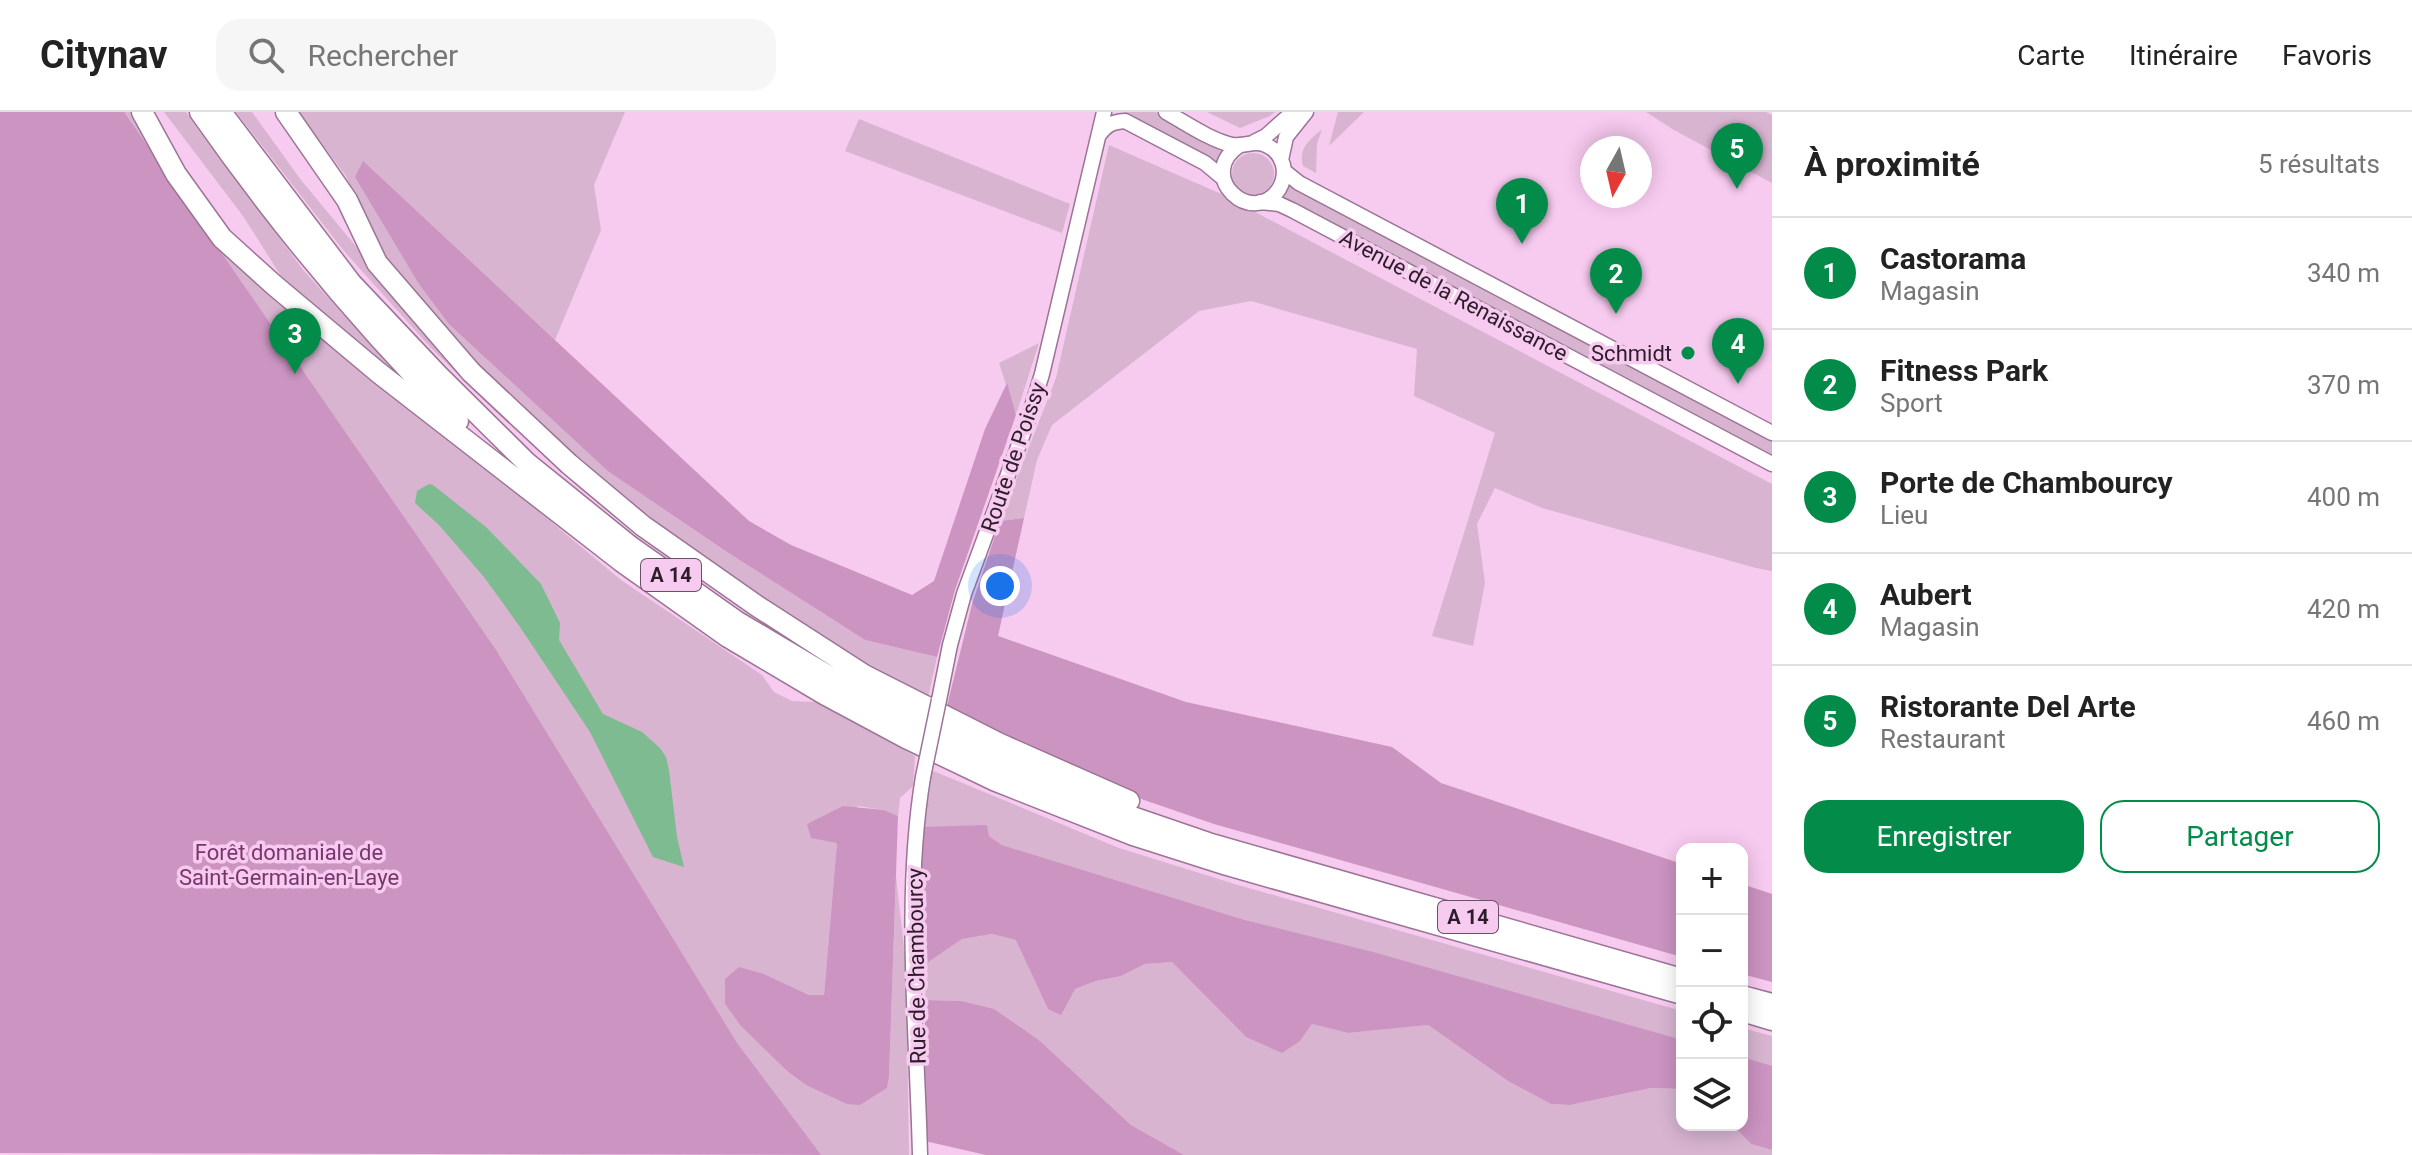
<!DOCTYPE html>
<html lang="fr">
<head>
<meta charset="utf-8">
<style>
  body { margin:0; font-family:Roboto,sans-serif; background:#f6f6f6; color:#222 }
  .controls { position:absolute; right:24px; bottom:24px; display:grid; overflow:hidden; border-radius:16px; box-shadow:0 4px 20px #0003 }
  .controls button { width:72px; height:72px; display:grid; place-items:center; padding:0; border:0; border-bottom:2px solid #e0e0e0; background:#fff; color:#222; font:40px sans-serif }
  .compass { position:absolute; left:1580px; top:24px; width:72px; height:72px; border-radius:50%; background:#fff; box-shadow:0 4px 20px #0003; rotate:188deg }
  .you { position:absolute; left:1000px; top:474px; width:28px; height:28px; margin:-20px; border:6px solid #fff; border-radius:50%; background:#1a73e8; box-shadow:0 0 0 12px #1a73e833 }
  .badge { display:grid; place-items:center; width:52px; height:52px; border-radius:50%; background:#038b49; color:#fff; font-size:26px; font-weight:700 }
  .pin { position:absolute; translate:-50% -66px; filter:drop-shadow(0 2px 4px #0008) }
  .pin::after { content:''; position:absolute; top:42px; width:28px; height:24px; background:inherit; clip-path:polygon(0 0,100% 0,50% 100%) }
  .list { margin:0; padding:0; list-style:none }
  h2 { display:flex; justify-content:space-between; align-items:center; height:104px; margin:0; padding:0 32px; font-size:34px }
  h2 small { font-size:26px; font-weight:400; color:#767676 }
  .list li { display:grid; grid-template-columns:52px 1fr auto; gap:24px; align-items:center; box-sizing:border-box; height:112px; padding:0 32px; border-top:2px solid #e0e0e0 }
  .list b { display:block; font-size:30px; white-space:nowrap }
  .list p { margin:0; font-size:26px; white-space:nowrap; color:#767676 }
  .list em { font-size:26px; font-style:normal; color:#767676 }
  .actions { display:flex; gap:16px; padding:24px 32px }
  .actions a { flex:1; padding:18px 0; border:2px solid #038b49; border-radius:24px; text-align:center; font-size:28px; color:#038b49 }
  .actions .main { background:#038b49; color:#fff }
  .icon { flex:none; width:44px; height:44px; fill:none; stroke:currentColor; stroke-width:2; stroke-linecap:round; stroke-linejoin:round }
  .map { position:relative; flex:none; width:1772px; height:1043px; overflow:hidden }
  header { display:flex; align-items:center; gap:48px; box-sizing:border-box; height:112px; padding:0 40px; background:#fff; border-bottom:2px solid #e0e0e0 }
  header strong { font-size:38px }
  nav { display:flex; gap:44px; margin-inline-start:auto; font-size:28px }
  .search { width:560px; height:72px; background:#f6f6f6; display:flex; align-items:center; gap:20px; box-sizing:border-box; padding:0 28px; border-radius:24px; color:#767676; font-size:30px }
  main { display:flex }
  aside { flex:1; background:#fff }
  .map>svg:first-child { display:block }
  .green { fill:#d8b4d1 }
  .forest { fill:#cb94c1 }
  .water { fill:#7ebb90 }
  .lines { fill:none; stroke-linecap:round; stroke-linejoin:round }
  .minor-casing { stroke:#9c7495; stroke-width:17 }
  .highway-casing { stroke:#9c7495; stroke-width:23 }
  .minor { stroke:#fff; stroke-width:14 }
  .highway { stroke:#fff; stroke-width:20 }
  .minor-bridge-casing { stroke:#9c7495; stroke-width:17; stroke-linecap:butt }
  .minor-bridge { stroke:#fff; stroke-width:14 }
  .poi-dot { fill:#038b49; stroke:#f7caef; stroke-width:3 }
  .labels { text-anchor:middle; stroke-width:7; stroke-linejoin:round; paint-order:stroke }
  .shield { fill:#f7caef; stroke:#6a5165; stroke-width:2 }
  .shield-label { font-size:20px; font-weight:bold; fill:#2d1d2a }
  .street-label { font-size:22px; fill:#2d1d2a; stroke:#f7caef }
  .poi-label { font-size:22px; fill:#2d1d2a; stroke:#f7caef; text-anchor:end }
  .park-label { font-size:22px; fill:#78366f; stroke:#f7caef }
</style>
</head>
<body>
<header>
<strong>Citynav</strong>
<div class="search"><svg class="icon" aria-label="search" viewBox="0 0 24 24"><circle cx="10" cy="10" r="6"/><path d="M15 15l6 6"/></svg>Rechercher</div>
<nav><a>Carte</a><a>Itinéraire</a><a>Favoris</a></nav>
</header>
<main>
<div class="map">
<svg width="1772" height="1043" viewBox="0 0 1772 1043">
  <rect width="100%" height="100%" fill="#f7caef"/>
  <path class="green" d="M105,0H140L191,99L501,368L621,468L762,563L774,580L792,589L815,590L915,644L913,674L900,686L898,704L884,698L858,694L837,731L824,883H809L764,862L725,867V892L742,914L787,959L806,973L860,993L887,976L889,965L896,765L906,853L909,1043H819L655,828Z
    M164,0H186L304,159L413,279L363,239L311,191L306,195L281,164L243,104Z
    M236,0H252L301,68L426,219L800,533L655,437L580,377L497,301L431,236L344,139Z
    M298,0H625L594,73L601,118L555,228L363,50L609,360L727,440L865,528L937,545L927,590L772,496L612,381L445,224L380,143L346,64Z
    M1124,0H1155L1226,36L1217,52L1130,5Z
    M1207,0H1275L1270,4L1240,16Z
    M1338,0H1364L1329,34Z
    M1646,0H1766L1772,3V71L1674,18Z
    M859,7L1070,92L1062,121L845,39Z
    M1322,17L1317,32L1316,61L1303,54C1298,35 1310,28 1322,17Z
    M1109,33L1219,81L1772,372V459L1756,456L1542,396L1495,376L1477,412L1485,471L1473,534L1432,524L1495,321L1414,284L1417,237L1251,189L1199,199L1052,313L1037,348L1024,406L1000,409L1056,266Z
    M1232 62a21 21 0 1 1 42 0a21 21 0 1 1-42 0Z
    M1283,69L1772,327V346L1275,84Z
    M1039,231L1016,303L999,251Z
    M931,658L1119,736L1238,773L1682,899V930L1245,808L1002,733L989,724L921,715Z
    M992,822L1017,828L1048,897L1075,877L1096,869L1121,864L1145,852L1172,850L1246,925L1300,929L1312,912L1348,921L1428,913L1508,969L1551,992L1570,993L1651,976L1682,977V1013H1733L1751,1032L1772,1038V1043H1184L1131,1013L1040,929L961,889L925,888L927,851L962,827Z
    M1742,916L1772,924V956L1742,947Z"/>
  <path class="forest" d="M0,0H124L496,538L737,931L821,1043L0,1041Z
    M363,49L749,409L791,433L912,483L934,469L985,317L1007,271L1016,303L955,478L937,545L865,528L727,440L609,360L449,212L419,172L355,65Z
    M1024,406L998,524L1186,590L1392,635L1441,671L1682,752V845L1214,712L1115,678L946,598L972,492L1000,409Z
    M843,694L884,698L898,704L889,965L887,976L860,993L847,992L806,973L787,959L741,914L725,892V867L739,855L764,862L809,883H824L837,731L811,726L807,712Z
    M987,713L989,724L1002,733L1245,808L1373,840L1682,928V977L1651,976L1570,993L1551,992L1508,969L1428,913L1348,921L1312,912L1300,929L1282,941L1246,925L1172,850L1145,852L1121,864L1096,869L1075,877L1061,903L1048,897L1016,828L992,822L962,827L927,851L920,777L921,715Z
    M1742,772L1772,782V870L1742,862Z
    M925,888L961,889L994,897L1040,929L1131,1013L1184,1043H986L925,1029Z
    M1742,945L1772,954V1038L1751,1032L1733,1013H1742Z"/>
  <path class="water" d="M429,372L433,373L486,415L541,472L560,511L559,528L603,602L642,620L660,636L666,645L669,658L677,725L684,755L653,745L590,620L520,515L484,465L439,413L415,391L417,379Z"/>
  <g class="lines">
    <defs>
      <path id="minor" d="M1166,0C1186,11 1210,28 1232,33C1245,35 1255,27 1268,34C1276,38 1281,45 1283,53C1285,61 1283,70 1279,77C1252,117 1194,63 1240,33
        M1099,23C1106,13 1112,10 1125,9L1205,51L1223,66
        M1254,30L1266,24L1293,0
        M1281,48L1286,25L1306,0
        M1284,59L1299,71L1772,321
        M1260,90L1279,92L1292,98L1772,352
        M939,588L950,533L964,482L1028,308L1042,262L1104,0
        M920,1043C917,919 903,787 923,665"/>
      <path id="highway" d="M142,0L176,62L222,126L274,173L379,261L621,449L728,525L824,582L906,626L996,669L1133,723L1227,753L1682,882
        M200,0C277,110 363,214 458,309
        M221,0L351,171L439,264L527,351L631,435L736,509L832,566L913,610L1003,653L1135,706L1208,731L1682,867
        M286,0L347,88L377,151L471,260L569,352L643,414L757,494L864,563L998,631L1129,689
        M1742,884L1772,892
        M1742,899L1772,908"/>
    </defs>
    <use href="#minor" class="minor-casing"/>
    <use href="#highway" class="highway-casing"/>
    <use href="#minor" class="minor"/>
    <use href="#highway" class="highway"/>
    <defs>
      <path id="minor-bridge" d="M923,665L939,588"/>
    </defs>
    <use href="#minor-bridge" class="minor-bridge-casing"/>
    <use href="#minor-bridge" class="minor-bridge"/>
  </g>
  <circle class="poi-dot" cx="1688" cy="241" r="8"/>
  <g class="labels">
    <g class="shield">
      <rect x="641" y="447" width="60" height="32" rx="6"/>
      <rect x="1438" y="789" width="60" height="32" rx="6"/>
    </g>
    <g class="shield-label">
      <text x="671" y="470">A 14</text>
      <text x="1468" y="812">A 14</text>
    </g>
    <g class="street-label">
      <text transform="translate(1454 183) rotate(28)" y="8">Avenue de la Renaissance</text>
      <text transform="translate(1013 345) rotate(-71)" y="8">Route de Poissy</text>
      <text transform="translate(916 854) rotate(-91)" y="8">Rue de Chambourcy</text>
    </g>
    <g class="poi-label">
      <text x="1672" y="249">Schmidt</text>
    </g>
    <g class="park-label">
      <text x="289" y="748">Forêt domaniale de<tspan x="289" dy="25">Saint-Germain-en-Laye</tspan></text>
    </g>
  </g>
</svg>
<div class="controls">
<button>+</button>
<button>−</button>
<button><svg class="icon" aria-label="locate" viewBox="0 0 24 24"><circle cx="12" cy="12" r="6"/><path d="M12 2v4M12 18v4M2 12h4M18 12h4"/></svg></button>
<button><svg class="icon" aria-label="layers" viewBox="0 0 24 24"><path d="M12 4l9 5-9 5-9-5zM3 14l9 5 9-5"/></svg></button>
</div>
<svg class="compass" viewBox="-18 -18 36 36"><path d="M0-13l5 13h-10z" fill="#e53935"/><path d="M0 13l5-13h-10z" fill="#767676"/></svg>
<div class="you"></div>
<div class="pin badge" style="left:1522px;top:132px">1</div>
<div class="pin badge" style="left:1616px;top:202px">2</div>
<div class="pin badge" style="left:295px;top:262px">3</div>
<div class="pin badge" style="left:1738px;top:272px">4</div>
<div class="pin badge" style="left:1737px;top:77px">5</div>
</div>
<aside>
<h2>À proximité<small>5 résultats</small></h2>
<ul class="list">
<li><span class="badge">1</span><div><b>Castorama</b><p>Magasin</p></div><em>340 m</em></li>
<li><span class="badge">2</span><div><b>Fitness Park</b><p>Sport</p></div><em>370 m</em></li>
<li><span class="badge">3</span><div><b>Porte de Chambourcy</b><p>Lieu</p></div><em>400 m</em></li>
<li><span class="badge">4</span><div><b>Aubert</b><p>Magasin</p></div><em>420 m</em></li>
<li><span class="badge">5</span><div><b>Ristorante Del Arte</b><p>Restaurant</p></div><em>460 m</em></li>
</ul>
<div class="actions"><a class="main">Enregistrer</a><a>Partager</a></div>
</aside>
</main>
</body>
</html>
